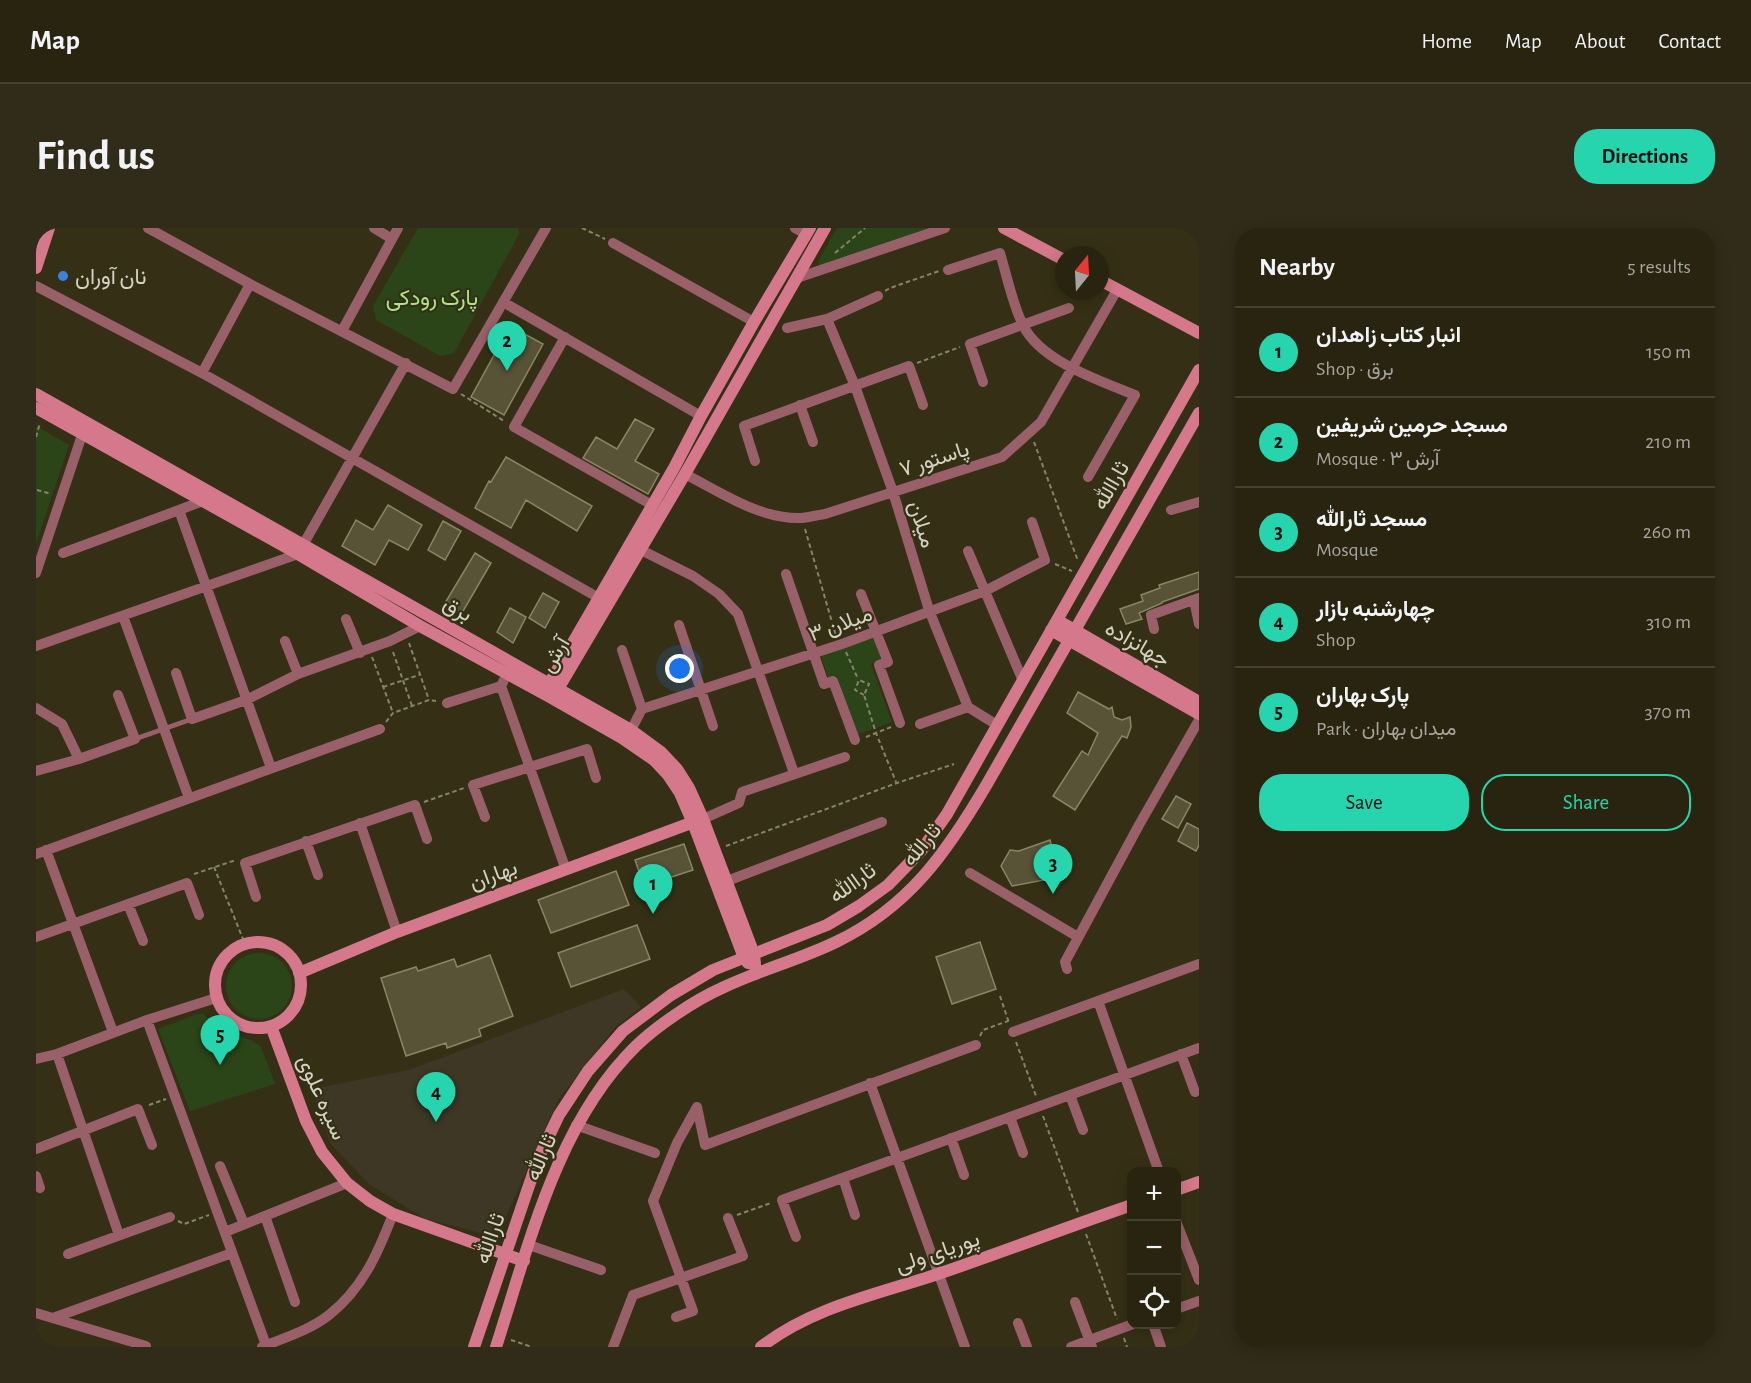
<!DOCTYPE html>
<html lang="en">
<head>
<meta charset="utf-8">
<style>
  body { margin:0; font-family:"Alegreya Sans",Vazirmatn,sans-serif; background:#302c19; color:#f1f3f6 }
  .controls { position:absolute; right:18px; bottom:18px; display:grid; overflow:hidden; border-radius:12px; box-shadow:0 3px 15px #0003 }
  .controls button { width:54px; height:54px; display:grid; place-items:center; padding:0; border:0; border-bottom:2px solid #444130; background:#282410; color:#f1f3f6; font:30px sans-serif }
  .compass { position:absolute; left:1019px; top:18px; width:54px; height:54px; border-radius:50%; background:#282410; box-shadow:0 3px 15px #0003; rotate:18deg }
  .you { position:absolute; left:644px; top:441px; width:21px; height:21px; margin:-15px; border:4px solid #fff; border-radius:50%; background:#1a73e8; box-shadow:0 0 0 9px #1a73e833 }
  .badge { display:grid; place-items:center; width:39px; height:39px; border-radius:50%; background:#26d5ae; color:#111; font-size:20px; font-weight:700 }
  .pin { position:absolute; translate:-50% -50px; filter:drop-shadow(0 2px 3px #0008) }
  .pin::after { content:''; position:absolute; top:32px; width:21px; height:18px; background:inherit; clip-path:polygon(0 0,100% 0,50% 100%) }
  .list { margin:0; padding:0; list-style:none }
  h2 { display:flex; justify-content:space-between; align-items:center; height:78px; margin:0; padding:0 24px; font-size:26px }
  h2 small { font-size:20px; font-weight:400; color:#a5a49f }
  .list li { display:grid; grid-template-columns:39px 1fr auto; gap:18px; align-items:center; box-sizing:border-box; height:90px; padding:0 24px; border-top:2px solid #444130 }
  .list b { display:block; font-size:22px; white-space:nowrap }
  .list p { margin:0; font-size:20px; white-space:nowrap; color:#a5a49f }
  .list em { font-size:20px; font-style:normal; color:#a5a49f }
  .actions { display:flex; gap:12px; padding:18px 24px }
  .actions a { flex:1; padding:14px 0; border:2px solid #26d5ae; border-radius:24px; text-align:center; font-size:21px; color:#26d5ae }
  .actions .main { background:#26d5ae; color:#111 }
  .icon { flex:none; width:33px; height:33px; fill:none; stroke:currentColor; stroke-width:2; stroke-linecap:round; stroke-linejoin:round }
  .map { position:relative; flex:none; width:1163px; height:1119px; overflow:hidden; border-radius:24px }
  header { display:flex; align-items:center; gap:36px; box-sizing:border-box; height:84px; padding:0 30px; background:#282410; border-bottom:2px solid #444130 }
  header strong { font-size:28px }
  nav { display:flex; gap:33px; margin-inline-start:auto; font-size:21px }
  .intro { display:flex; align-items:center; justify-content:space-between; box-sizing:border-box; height:144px; padding:0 36px }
  h1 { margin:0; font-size:42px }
  .button { padding:15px 27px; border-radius:24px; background:#26d5ae; color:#111; font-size:21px; font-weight:700 }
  main { display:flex; gap:36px; padding:0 36px }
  aside { flex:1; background:#282410; border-radius:24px; box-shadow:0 3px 15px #0003 }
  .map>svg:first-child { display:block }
  .commercial { fill:#3e3725 }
  .green { fill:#2b4518 }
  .building { fill:#585337; stroke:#8a8567; stroke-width:1.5 }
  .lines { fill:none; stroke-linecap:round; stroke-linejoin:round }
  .path { stroke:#86826c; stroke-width:2; stroke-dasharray:4.5 3; stroke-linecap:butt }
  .lane { stroke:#9a606a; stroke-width:5 }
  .street { stroke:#9a606a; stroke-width:10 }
  .secondary { stroke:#d6788b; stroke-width:12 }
  .shop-dot { fill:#3f7fe0; stroke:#353015; stroke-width:2 }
  .labels { text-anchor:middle; stroke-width:4.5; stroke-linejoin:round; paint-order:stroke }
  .poi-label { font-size:22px; fill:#d5d2c2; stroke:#353015; text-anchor:start }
  .park-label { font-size:22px; fill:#abe784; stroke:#353015 }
  .street-label { font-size:22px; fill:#d5d2c2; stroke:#353015 }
</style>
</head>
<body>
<header>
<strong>Map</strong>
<nav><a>Home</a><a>Map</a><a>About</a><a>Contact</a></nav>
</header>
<div class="intro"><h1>Find us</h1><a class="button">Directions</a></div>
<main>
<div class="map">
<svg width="1163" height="1119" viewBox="0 0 1163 1119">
  <rect width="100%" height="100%" fill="#353015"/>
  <path class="commercial" d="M588,761L605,779L578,800L522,872L461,1009L390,991L333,956L294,915L276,861L373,842Z"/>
  <path class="green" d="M382,0H482L483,6L418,125L404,128L340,92L337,78Z
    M801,0H893L784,39L782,34Z
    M0,198L33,217L0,315Z
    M838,410L846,431L835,436L856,494L820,507L801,447L792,449L785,428Z
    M190 758a33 33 0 1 1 66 0a33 33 0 1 1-66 0Z
    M161,786H168L176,796L187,804L215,812L225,819L239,856L154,883L122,801Z"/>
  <path class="building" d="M474,98L507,116L468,187L435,169Z
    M599,191L618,201L599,233L623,246L612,266L547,230L560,209L581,221Z
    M470,229L556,278L541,303L490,272L475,300L439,280L453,253L455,254Z
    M352,277L386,297L372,322L353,312L339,337L306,318L320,292L337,302Z
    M407,293L425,303L409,332L392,322Z
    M439,325L455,335L426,385L409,375Z
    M1163,344V361L1126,374V375L1103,385L1106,391L1090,396L1084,381L1107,373L1105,367L1124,360L1123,357Z
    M507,365L523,374L509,400L493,390Z
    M474,380L490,389L477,415L461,404Z
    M1042,464L1073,481L1076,479L1078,489L1086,492L1094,489L1095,499L1091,510L1086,508L1039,582L1017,568L1046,523L1052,527L1062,505L1031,485Z
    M1140,568L1155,576L1142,600L1126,591Z
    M1151,595L1163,601V617L1160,623L1142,613Z
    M1014,612L1024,649L976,658L965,638L974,622L983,623Z
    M648,616L657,642L608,658L599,632Z
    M580,643L593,677L515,705L502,672Z
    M601,697L614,731L535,759L522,725Z
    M944,714L960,761L916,776L900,729Z
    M454,727L477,788L443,801L445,808L411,820L410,815L370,828L345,750L380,739L382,743L418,731L421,739Z"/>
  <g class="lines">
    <path class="path" d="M546,0L569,11
      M799,25L829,0
      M849,63L854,60L903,43
      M881,135L924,119
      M425,166L468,193
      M0,209L4,195
      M998,214L1042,333
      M1,262L15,266
      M769,301L800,408
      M1019,336L1036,343
      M373,415L393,472
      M357,424L376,478
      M810,424L822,451
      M336,429L357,485
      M347,459L383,447
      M828,467L819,462L823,452L833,456L828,467L840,505L860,554
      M350,494L357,485L393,472L400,473
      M830,509L855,499
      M388,574L428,560
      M690,618L861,555L918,536
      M178,639L209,716
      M158,646L200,632
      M964,768L973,795
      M944,808L947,802L972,793
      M980,814L1000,868
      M113,877L130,871
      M1007,888L1042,984
      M701,987L735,975
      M142,993L148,996L173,987
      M1050,1006L1081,1091
      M1088,1110L1091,1119
      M475,1112L496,1119"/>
    <path class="lane" d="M99,511L156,491"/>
    <path class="street" d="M112,0L214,56L417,161L510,0
      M338,0L356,11
      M759,0L770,6
      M577,15L718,94
      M912,42L964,25C971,48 976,75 987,97C1004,133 1064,153 1099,167L1052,249
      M761,50L909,0
      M0,58L166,145L563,370
      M467,74L665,188
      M791,91L819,158L857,264L893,382L932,479
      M751,100L791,91L842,68
      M306,103L362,0
      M529,109L478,199L616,277
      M166,145L214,56
      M947,154L934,116L1033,80
      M764,177L777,214
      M719,233L708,198L873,138L887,177
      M649,246C684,264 725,292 766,290C774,289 782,287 789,286L966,229L1005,194L1081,62
      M143,282L167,273
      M1135,282L1163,274
      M267,317L370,135
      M605,322L657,348L683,366L702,386L758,545
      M932,323L987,453
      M27,325L143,282L235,540
      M0,345L46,207
      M750,346L788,456L797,453L819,512
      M825,366L852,434L843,437L864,495
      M1158,372L1163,396
      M87,388L153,570
      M310,391L324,425
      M643,397L677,498
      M1118,401L1115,387L1163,370
      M249,413L262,446
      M0,418L262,326
      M586,422L606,481L595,502
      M140,445L156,491L210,472L262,446L354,413L384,398
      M465,458L530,642
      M411,475L465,458L468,452
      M932,479L961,497
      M0,480L26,496L43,531
      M606,481L806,416L949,363L1009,332L996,294
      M884,496L932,479
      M0,543L43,531L99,511L82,467
      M449,589L437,557L551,521L560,550
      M667,591L703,575L706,564L809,529
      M324,595L361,704
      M270,613L282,647
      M10,622L77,804
      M0,626L344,501
      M934,645L1042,709
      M691,653L846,594
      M220,669L209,635L379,577L391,611
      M92,676L107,713
      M0,709L151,655L163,687
      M1031,741L1029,734L1103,597L1163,492
      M1062,773L1123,944
      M111,792L230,1117
      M977,804L1163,736
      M21,826L83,1007
      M1145,826L1159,864
      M0,831L21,826L111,792L180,770
      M834,855L929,1119
      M1034,867L1047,902
      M661,879L669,917L940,817
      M974,889L987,925
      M540,897L619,925
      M915,910L928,947
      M0,921L102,881L116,917
      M184,938L208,996
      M0,948L4,960
      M807,950L819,987
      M229,988L259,1074
      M1140,993L1163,1052
      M189,1004L311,955
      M760,1009L746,972L1163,820
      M493,1017L565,1042
      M32,1026L134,989
      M1039,1074L1056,1119
      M1140,1081L1163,1073
      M0,1085L110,1118
      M640,1089L657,1083L617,973L641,915L661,879
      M17,1090L196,1025
      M982,1095L991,1119
      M1117,1096L1125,1119
      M226,1119C248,1110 274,1102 293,1087C327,1060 342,1025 357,986
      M577,1119L597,1067L707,1028L692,990
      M1035,1119L1097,1096"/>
    <path class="secondary" d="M968,0L1028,32
      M0,40L13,0
      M1064,52L1163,105
      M0,166L595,502L625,524L641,541L653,560L667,591L718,726L720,746
      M0,180L262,326L384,398L512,468L586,510L618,532L632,547L644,565L657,595L708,730L712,735
      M1021,392L1163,474
      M1015,402L1163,486
      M512,463L513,456L638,240L665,188L718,94L774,0
      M516,465L522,461L649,246L789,0
      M179 757a43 43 0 1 1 86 0a43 43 0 1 1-86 0Z
      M263,745L361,704L663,592
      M235,798L270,893L286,924L311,955L334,973L357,986L488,1033
      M1140,962L1163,954
      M438,1119L502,931L523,887L552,843L587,803L635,767L677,742L791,697L823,678L852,657L885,623L911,586L1163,142
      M460,1119C493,1017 521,895 600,818C622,797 659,772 686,760C723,742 763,732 800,714C873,679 911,624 951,556L1163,185
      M725,1119C776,1079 842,1066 902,1046C967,1024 1031,999 1096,977"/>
  </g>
  <circle class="shop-dot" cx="27" cy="48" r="6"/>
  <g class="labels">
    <g class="poi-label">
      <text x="39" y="56">نان آوران</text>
    </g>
    <g class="park-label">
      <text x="396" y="77">پارک رودکی</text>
    </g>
    <g class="street-label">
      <text transform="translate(898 230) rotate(-18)" y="8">پاستور ۷</text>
      <text transform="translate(1074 257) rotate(-60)" y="8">ثاراالله</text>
      <text transform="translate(887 296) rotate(73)" y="8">میلان</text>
      <text transform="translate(422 380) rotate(29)" y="8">برق</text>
      <text transform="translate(804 395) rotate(-20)" y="8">میلان ۳</text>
      <text transform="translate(1102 415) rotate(30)" y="8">جهانزاده</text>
      <text transform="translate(518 426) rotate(-59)" y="8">آرش</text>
      <text transform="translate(885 616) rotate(-51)" y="8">ثارالله</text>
      <text transform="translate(457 646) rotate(-20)" y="8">بهاران</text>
      <text transform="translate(816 654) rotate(-36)" y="8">ثاراالله</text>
      <text transform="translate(287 869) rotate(66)" y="8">سیره علوی</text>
      <text transform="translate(504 929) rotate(-67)" y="8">ثارالله</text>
      <text transform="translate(453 1010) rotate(-71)" y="8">ثاراالله</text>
      <text transform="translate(901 1023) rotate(-19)" y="8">پوریای ولی</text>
    </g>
  </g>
</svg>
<div class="controls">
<button>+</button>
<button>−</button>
<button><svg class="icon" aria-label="locate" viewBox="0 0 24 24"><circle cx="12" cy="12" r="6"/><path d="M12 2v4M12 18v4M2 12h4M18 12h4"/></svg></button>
</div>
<svg class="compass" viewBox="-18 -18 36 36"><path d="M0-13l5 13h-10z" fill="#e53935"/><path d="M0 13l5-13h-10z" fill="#a5a49f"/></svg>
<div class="you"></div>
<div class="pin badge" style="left:617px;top:686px">1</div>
<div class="pin badge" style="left:471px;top:143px">2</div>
<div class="pin badge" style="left:1017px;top:666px">3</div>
<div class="pin badge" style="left:400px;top:894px">4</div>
<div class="pin badge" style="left:184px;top:837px">5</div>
</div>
<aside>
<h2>Nearby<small>5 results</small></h2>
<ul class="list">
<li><span class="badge">1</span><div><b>انبار کتاب زاهدان</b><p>Shop · برق</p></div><em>150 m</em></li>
<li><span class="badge">2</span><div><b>مسجد حرمین شریفین</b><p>Mosque · آرش ۳</p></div><em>210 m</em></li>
<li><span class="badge">3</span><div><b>مسجد ثارالله</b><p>Mosque</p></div><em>260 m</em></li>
<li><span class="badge">4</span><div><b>چهارشنبه بازار</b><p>Shop</p></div><em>310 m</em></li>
<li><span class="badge">5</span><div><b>پارک بهاران</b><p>Park · میدان بهاران</p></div><em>370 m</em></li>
</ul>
<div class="actions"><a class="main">Save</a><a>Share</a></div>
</aside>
</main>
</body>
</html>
